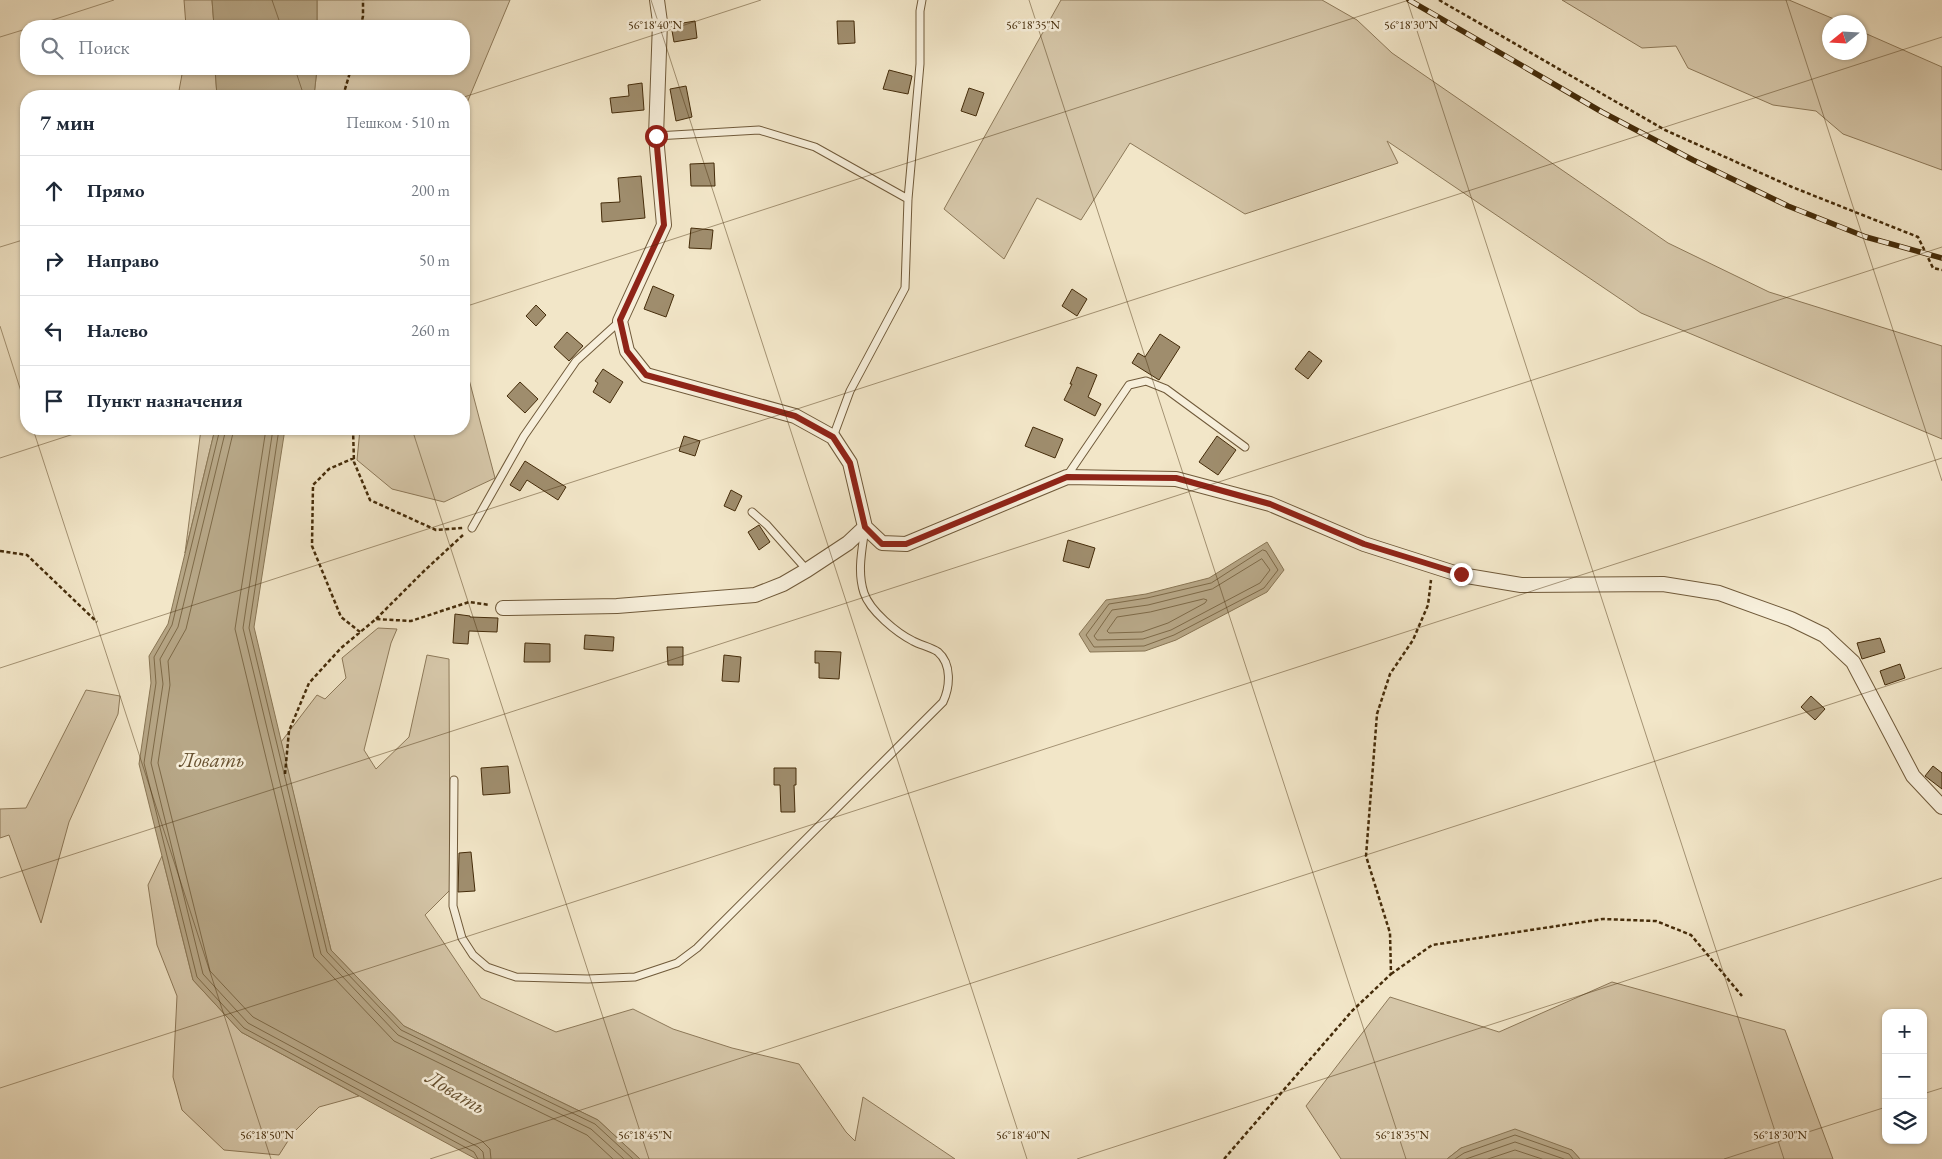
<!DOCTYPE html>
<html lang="ru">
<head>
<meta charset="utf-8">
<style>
  body { margin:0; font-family:"EB Garamond",serif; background:#f2f2f3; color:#1f2937 }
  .controls { position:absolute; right:15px; bottom:15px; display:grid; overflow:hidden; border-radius:10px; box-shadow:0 1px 4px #0004 }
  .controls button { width:45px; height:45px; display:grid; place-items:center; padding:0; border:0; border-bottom:1px solid #e0e1e3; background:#fff; color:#1f2937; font:25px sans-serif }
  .compass { position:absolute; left:1822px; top:15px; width:45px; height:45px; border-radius:50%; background:#fff; box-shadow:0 1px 4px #0004; rotate:252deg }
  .stop { position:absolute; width:15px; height:15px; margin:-11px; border:4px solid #8f2418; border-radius:50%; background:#fff }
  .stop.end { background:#8f2418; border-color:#fff; box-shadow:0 1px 5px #0008 }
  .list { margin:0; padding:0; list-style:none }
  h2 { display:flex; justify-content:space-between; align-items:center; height:65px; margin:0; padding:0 20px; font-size:21px }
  h2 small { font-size:16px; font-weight:400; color:#747a83 }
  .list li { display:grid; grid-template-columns:32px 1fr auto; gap:15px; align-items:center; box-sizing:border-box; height:70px; padding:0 20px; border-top:1px solid #e0e1e3 }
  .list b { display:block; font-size:19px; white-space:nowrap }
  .list em { font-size:16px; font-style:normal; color:#747a83 }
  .icon { flex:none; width:28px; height:28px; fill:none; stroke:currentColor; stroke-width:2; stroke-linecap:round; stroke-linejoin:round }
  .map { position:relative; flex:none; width:1942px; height:1159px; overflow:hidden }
  .search { position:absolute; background:#fff; box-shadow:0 1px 4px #0004; left:20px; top:20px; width:450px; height:55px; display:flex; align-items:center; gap:12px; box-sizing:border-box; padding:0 18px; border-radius:20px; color:#747a83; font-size:19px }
  .panel { position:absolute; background:#fff; box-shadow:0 1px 4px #0004; left:20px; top:90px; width:450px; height:345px; border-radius:20px }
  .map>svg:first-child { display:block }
  .green { fill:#d5c6a8; stroke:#8d7959 }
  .water { fill:#b7a787; stroke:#897655 }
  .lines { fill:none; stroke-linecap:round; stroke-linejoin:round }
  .shore { stroke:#7e6a48; stroke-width:1 }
  .building { fill:#9f8d6d; stroke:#452c0a }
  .service-casing { stroke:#705a3a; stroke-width:9 }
  .minor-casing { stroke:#705a3a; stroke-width:16 }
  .path { stroke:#452c0a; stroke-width:2.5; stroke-dasharray:4 2.5; stroke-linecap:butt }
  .service { stroke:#f7efdb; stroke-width:7 }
  .minor { stroke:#f7efdb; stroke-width:14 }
  .rail-casing { stroke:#452c0a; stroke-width:5.5 }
  .rail { stroke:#f7efdb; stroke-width:4; stroke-dasharray:11; stroke-linecap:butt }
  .route { stroke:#8f2418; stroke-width:6 }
  .ticks { fill:none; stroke:#452c0a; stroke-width:1; stroke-opacity:0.45 }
  .labels { text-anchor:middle; stroke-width:5; stroke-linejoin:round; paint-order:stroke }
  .water-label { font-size:21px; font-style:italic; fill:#675130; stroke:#f7efdb }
  .ticks-label { font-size:12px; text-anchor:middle; fill:#452c0a; stroke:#f7efdb; stroke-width:5; stroke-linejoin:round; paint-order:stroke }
</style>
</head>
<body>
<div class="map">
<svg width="1942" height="1159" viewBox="0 0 1942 1159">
  <rect width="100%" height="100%" fill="#f2e6c8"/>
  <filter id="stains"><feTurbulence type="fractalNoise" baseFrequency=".004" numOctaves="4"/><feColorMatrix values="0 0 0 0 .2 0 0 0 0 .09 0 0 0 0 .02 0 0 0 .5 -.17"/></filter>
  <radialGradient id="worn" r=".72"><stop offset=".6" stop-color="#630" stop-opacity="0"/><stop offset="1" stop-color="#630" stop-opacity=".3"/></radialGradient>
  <path class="green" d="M184,0H212L214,26H186Z
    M317,0H510L464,110V96H314L317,69H464V26H317Z
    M1061,0H1322L1357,20L1392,53L1668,243L1769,292L1942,346V439L1641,313L1387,141L1398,163L1245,214L1130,143L1081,220L1037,198L1004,259L944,209Z
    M1562,0H1789L1841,22H1830V52H1860V31L1942,67V170L1843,134L1816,111L1773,105L1688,68L1676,46L1642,48Z
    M183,69H215L217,96H178Z
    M464,368H466L495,478L444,502L392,489L357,460L360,429H464Z
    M201,429H215L185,553Z
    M378,628L397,629L391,643L364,750L376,769L409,737L427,655L449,659L450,890L425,915L481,998L556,1032L633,1009L673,1029L732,1048L799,1064L846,1132L855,1141L863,1097L955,1159H640L598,1120L404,1026L331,950L281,742L317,695L325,699L346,678L342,658Z
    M86,690L120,696L118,714L69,822L41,923L9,835L0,838V809L26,808Z
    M162,856L193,980L241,1032L359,1096L319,1107L293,1133L279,1155L224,1150L182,1110L173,1077L177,996L157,945L148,885Z
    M1612,982L1785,1030L1833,1159H1580L1572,1150L1461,1148L1447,1159H1341L1306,1106L1390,997L1499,1032Z"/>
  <path class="water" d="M212,0H317V26H214Z
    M215,69H317L314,96H217Z
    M215,429H285L254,627L331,950L404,1026L598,1120L640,1159H476L241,1032L193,980L139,764L151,683L149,656L168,624Z
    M1267,542L1284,570L1267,592L1176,640L1145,651L1090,652L1079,634L1106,600L1146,594L1209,578Z
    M1515,1129L1572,1150L1580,1159H1447L1461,1148Z"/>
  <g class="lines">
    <path class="shore" d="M220,429L172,625L154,657L156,683L144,763L197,977L244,1028L474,1152L478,1159
      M226,429L178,627L160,659L163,684L151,763L203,974L248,1023L478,1147L483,1152L484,1159
      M234,429L186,629L168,661L170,685L158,763L210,971L253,1017L482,1141L490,1149L491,1159
      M266,429L235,629L314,957L394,1041L587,1135L613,1159
      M273,429L243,628L321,954L398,1035L591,1129L624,1159
      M279,429L249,628L327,952L401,1030L595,1124L633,1159
      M1263,550L1266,551L1278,570L1264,588L1174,635L1144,646L1094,647L1086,635L1109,604L1147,598L1211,583Z
      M1262,559L1270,570L1260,583L1171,630L1143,639L1097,640L1094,636L1112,610L1148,605L1212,589Z
      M1204,599L1207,600L1205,603L1168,623L1142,632L1109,633L1107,631L1117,617L1150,612Z
      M1455,1159L1464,1153L1515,1135L1569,1154L1573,1159
      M1466,1159L1515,1142L1564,1159
      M1488,1159L1515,1150L1542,1159"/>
  </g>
  <path class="building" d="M695,21L697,38L674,42L671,25Z
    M837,21H854L855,43L838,44Z
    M889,70L912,76L908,94L883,89Z
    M642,83L644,110L612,113L610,98L629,96L628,85Z
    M686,86L692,117L676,121L670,89Z
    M969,88L984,93L976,116L961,111Z
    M714,163L715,186H691L690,164Z
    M641,176L645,218L602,222L601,203L620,202L618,178Z
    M691,228L713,230L711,249L689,248Z
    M653,286L674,295L666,317L644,309Z
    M1072,289L1087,299L1077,316L1062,306Z
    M536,305L546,315L536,326L526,316Z
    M567,332L583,346L569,361L554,347Z
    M1160,334L1180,347L1159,380L1132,363L1138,353L1145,357Z
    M1309,351L1322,361L1308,379L1295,369Z
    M1077,367L1097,375L1088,397L1101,404L1095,416L1064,400L1072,384H1070Z
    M603,369L623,382L610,403L593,392L598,383L595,381Z
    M520,382L538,399L525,413L507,396Z
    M1033,427L1063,439L1055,458L1025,446Z
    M684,436L700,441L695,456L679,451Z
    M1217,436L1236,450L1218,475L1199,462Z
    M525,461L566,487L558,500L527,480L520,491L510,485Z
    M731,490L742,496L735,511L724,506Z
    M759,525L770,542L759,550L748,532Z
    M1068,540L1095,548L1089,568L1063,561Z
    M455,614L470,616V617L498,618L497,632L469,631L468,644L453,643Z
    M585,635L614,637L613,651L584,649Z
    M1880,638L1885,652L1862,659L1857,643Z
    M525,643L550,644V662H524Z
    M667,647H683V665H668Z
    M815,651L841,652L839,679L819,678V663H815Z
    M724,655L741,657L739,682L722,681Z
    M1900,664L1905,678L1885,685L1880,671Z
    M1811,696L1825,709L1815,720L1801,707Z
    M508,766L510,793L483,795L481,768Z
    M1933,766L1942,773V789L1925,776Z
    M774,768H796V785H794L795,812H781L780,785H774Z
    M471,852L475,891L458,892L459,853Z"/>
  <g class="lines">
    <defs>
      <path id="service" d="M656,136L759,130L815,147L908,199
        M833,437L850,391L905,288L908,199L920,64V11L922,0
        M1067,476L1129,385L1146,381L1166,389L1245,447
        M752,512L767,525L807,570
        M472,528L524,436L576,361L620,321
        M454,780L453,906L462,938L473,955L487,967L516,977L588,979L635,977L677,963L697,948L943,702C950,687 952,664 938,652C931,647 920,645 913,641C897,633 870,611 864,593C857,572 862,550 865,528"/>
      <path id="minor" d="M657,0L660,22L656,136L664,225L620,321L627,351L646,375L795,416L833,437L850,463L865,527
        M503,608L617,606L755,595L783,584L807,570L848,543L865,527L882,543L906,544L1067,477L1176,479L1270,504L1364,544L1461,575L1521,585L1663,584L1719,593L1791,619L1824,635L1853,662L1913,776L1942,807"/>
    </defs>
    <use href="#service" class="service-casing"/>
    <use href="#minor" class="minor-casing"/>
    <path class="path" d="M1439,0L1665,130L1792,187L1918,237L1933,268L1942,270
      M361,26L363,16V0
      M343,96L351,69
      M353,429L354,462L370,500L436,530L463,528
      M354,458L329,469L313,485L312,546L341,617L360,632
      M0,551L27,555L97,622
      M376,619L424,571L463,535
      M285,774L289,731L309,683L341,648L376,619L411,621L469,602L490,605
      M1391,974L1432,945L1603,919L1656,921L1691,935L1742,996
      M1224,1159L1352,1011L1391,974L1390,933L1366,856L1377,714L1390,674L1413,640L1428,605L1431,580"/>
    <use href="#service" class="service"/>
    <use href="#minor" class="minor"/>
    <defs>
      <path id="rail" d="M1409,0L1602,112L1693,160L1788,206L1866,237L1942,258"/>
    </defs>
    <use href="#rail" class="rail-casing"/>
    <use href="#rail" class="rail"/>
  </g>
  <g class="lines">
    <path class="route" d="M656,136L664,225L620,320L627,351L646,375L795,416L833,437L850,463L865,527L882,544H906L1067,477L1176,478L1270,504L1364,544L1461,574"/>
  </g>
  <path class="ticks" d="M272,0L281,26M651,0L1027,1159M1029,0L1406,1159M1407,0L1784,1159M1786,0L1942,481M34,26L114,0M0,37L26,29M295,69L304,96M464,97L761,0M0,247L26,239M464,307L1409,0M0,326L26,407M33,429L271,1159M412,429L649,1159M0,458L89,429M0,668L1942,37M0,878L1942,247M0,1088L1942,458M1923,1094L1942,1088M430,1159L1942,668M1077,1159L1942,878M1724,1159L1886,1107"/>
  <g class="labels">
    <g class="water-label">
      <text x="212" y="767">Ловать</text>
      <text transform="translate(456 1092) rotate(31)" y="7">Ловать</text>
    </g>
  </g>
  <g class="ticks-label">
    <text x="655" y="29">56°18'40"N</text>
    <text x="1033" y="29">56°18'35"N</text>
    <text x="1411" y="29">56°18'30"N</text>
    <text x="267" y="1139">56°18'50"N</text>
    <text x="645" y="1139">56°18'45"N</text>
    <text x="1023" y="1139">56°18'40"N</text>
    <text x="1402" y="1139">56°18'35"N</text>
    <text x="1780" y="1139">56°18'30"N</text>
  </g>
  <rect width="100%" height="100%" filter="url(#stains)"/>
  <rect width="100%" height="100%" fill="url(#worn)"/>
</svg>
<div class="controls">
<button>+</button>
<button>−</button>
<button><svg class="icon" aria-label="layers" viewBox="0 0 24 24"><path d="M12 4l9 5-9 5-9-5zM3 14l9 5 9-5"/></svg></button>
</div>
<svg class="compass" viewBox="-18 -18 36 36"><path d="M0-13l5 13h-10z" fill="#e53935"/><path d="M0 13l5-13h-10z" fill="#747a83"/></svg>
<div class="stop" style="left:656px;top:136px"></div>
<div class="stop end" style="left:1461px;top:574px"></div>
<div class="search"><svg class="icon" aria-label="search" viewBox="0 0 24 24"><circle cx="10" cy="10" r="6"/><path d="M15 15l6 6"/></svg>Поиск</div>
<section class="panel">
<h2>7 мин<small>Пешком · 510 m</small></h2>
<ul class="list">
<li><svg class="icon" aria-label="ahead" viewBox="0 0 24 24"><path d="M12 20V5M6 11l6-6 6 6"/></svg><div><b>Прямо</b></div><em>200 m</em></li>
<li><svg class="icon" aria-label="right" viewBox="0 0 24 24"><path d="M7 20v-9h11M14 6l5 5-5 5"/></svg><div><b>Направо</b></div><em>50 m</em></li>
<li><svg class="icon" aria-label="left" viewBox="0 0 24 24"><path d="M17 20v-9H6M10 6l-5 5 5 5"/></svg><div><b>Налево</b></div><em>260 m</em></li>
<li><svg class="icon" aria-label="arrive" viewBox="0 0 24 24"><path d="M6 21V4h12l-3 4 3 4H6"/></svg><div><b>Пункт назначения</b></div></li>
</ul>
</section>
</div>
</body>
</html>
